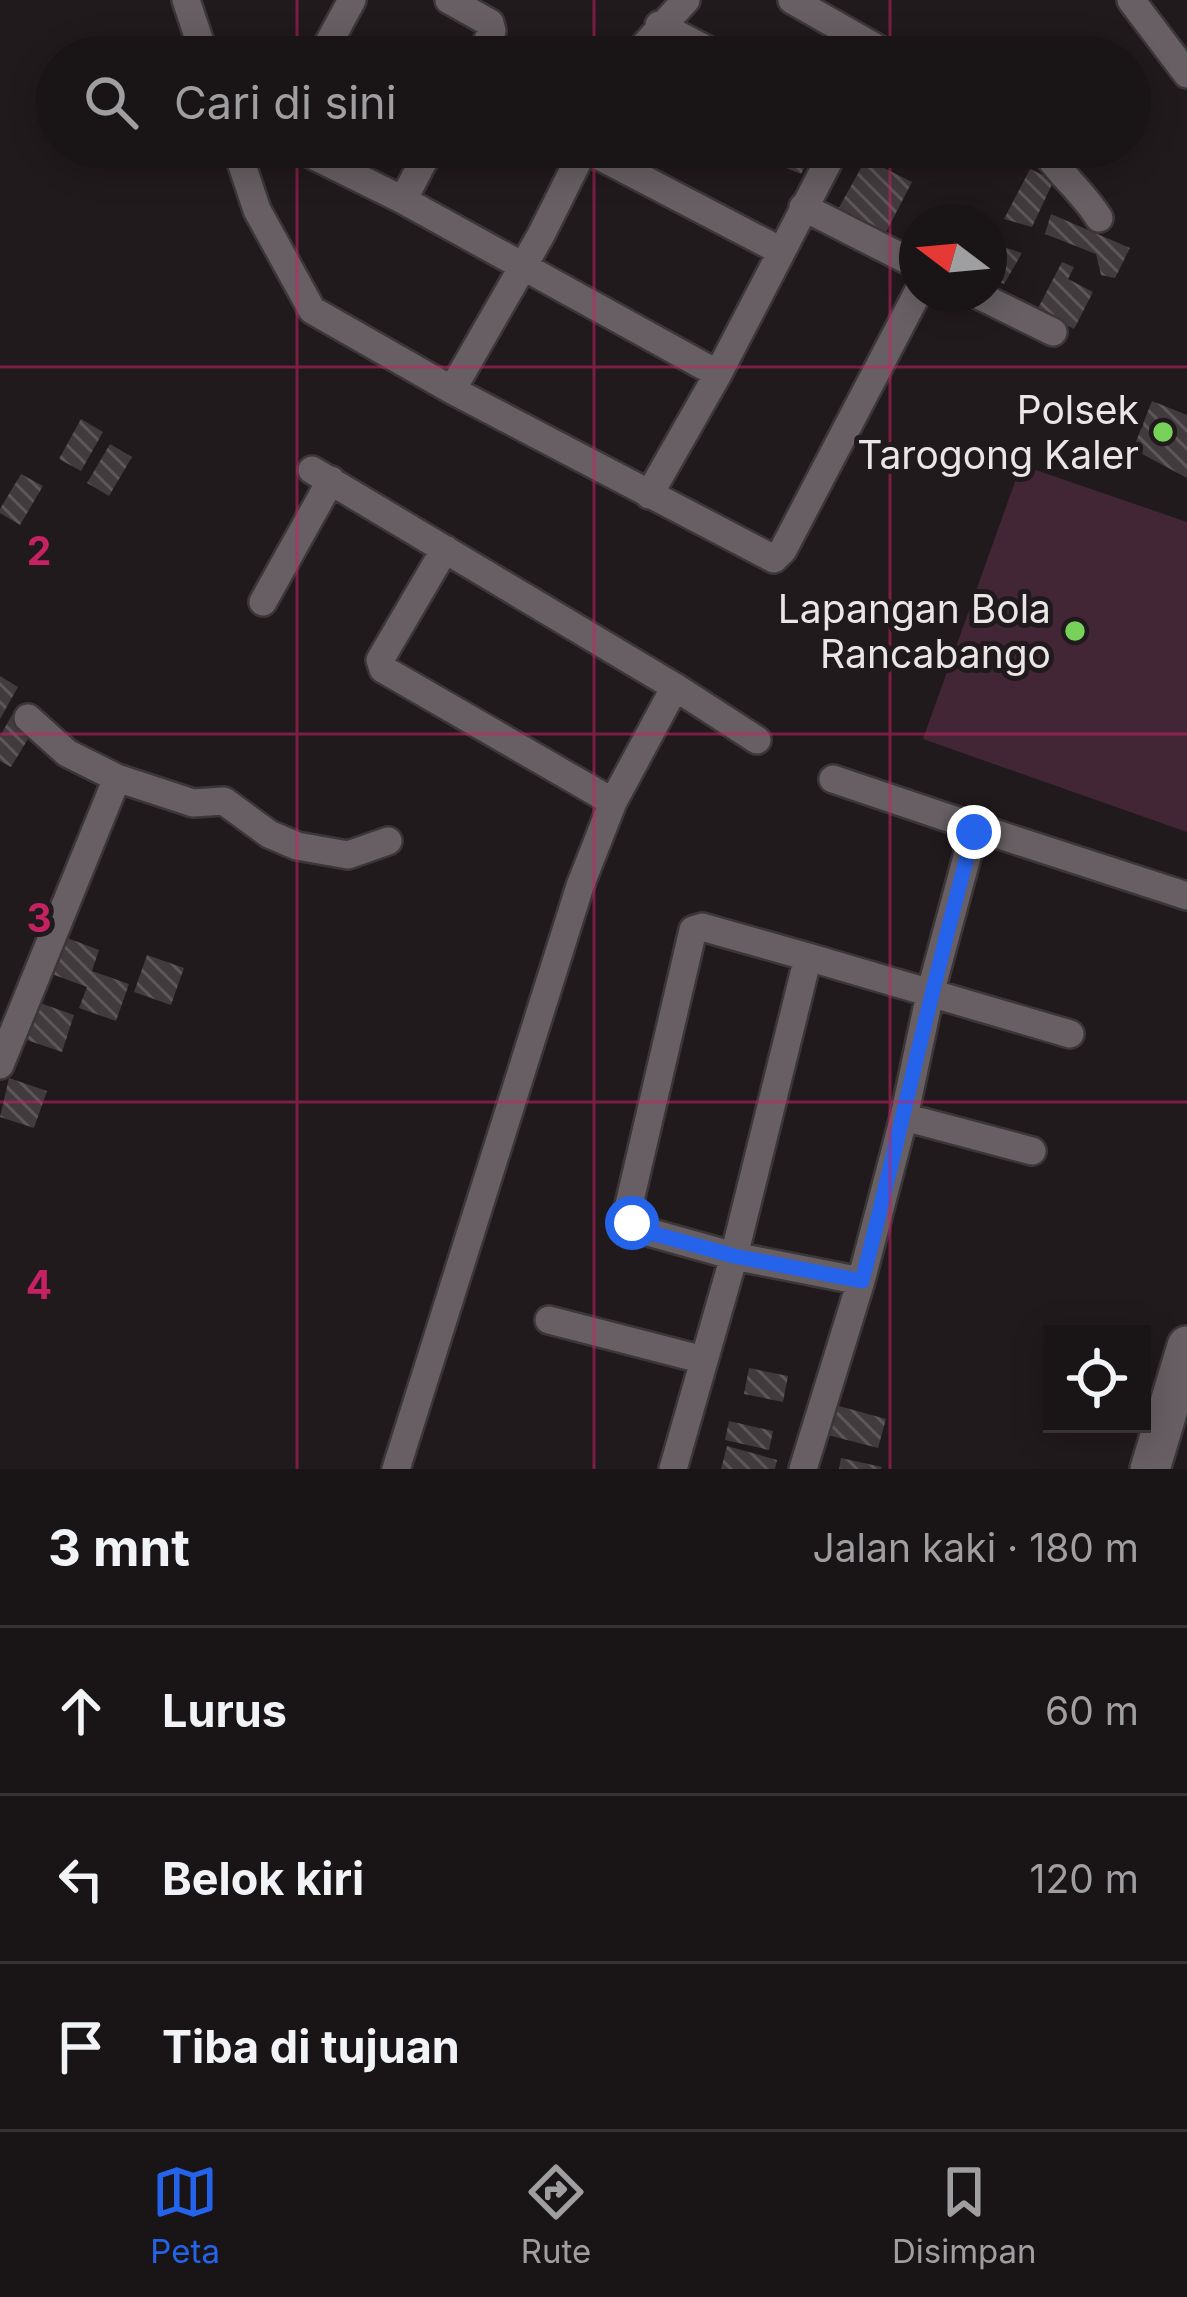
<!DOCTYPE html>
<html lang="id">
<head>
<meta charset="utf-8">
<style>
  body { margin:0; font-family:Inter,sans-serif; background:#262123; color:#f1f3f6 }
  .controls { position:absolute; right:36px; bottom:36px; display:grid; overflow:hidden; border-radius:0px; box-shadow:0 6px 30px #0003 }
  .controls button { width:108px; height:108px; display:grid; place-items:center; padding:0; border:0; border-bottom:3px solid #373335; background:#191416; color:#f1f3f6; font:60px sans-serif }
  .compass { position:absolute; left:899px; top:204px; width:108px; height:108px; border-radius:50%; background:#191416; box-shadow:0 6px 30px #0003; rotate:286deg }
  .stop { position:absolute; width:36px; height:36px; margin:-27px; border:9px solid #2563eb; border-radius:50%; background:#fff }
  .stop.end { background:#2563eb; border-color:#fff; box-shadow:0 3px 12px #0008 }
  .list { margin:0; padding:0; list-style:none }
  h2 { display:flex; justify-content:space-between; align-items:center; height:156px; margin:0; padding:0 48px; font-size:51px }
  h2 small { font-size:39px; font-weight:400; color:#9f9ea1 }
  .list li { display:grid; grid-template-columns:78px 1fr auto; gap:36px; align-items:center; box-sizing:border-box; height:168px; padding:0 48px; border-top:3px solid #373335 }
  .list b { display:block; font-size:45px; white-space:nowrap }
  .list em { font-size:39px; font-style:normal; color:#9f9ea1 }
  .icon { flex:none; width:66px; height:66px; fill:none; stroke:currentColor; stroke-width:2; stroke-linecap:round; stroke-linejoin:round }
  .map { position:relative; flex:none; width:1187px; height:1469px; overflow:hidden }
  .search { position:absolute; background:#191416; box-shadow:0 6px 30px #0003; left:36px; right:36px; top:36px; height:132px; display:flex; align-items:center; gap:30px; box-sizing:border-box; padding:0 42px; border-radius:66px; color:#9f9ea1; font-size:45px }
  .sheet { height:660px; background:#191416 }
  nav { display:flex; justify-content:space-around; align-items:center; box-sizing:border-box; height:168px; border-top:3px solid #373335; background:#191416; font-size:33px; color:#9f9ea1 }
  nav a { display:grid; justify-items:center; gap:6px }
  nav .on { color:#2563eb }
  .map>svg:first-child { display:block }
  .grass { fill:#432635 }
  .building { fill:url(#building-back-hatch) }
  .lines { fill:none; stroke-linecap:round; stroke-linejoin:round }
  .street-casing { stroke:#3b3638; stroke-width:32 }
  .secondary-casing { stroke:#3b3638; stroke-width:44 }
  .street { stroke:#675f63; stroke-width:27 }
  .secondary { stroke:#675f63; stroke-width:39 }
  .route { stroke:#2563eb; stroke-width:15 }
  .grid { fill:none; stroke:#c42262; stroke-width:3; stroke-opacity:0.55 }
  .poi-dot { fill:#77d259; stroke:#211a1d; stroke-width:4.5 }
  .labels { text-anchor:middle; stroke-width:10; stroke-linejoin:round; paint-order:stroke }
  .poi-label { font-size:39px; fill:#eae6e8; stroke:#211a1d; text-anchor:end }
  .grid-label { font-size:39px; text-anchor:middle; font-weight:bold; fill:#c42262; stroke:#211a1d; stroke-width:10; stroke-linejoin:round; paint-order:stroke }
</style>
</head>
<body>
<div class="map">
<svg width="1187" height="1469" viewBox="0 0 1187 1469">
  <defs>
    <pattern id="building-back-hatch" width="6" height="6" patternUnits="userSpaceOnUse" patternTransform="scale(3)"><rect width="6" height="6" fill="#423b3e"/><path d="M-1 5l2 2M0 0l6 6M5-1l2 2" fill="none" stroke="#5d575a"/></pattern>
  </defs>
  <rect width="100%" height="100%" fill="#211a1d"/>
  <path class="grass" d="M1021,465L1187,522V832L923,739Z"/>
  <path class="building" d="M756,147H816L801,174L754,155Z
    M866,159L912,182L885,234L837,211Z
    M1030,169L1054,180L1032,227L1004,219Z
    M1051,214L1130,248L1115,278L1101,275L1096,254L1045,234Z
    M989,242L1022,253L1004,284L989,277Z
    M1062,262L1074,267L1068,279L1093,292L1074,329L1037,310Z
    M1152,401L1187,415V478L1133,449Z
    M81,419L103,432L81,471L59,459Z
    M110,444L132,457L109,496L87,483Z
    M21,474L43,486L20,525L0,513V509Z
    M0,676L18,687L0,719Z
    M12,715L34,729L11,767L0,761V736Z
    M62,936L99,950L92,971L129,984L116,1021L79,1008L87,987L49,973Z
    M147,955L184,968L171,1005L134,992Z
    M37,1002L74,1015L62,1052L24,1039Z
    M9,1078L47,1091L34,1128L0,1117Z
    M749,1368L788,1376L783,1402L744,1394Z
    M828,1403L886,1419L878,1448L820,1433Z
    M729,1421L773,1431L769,1450L725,1440Z
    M727,1446L777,1460L775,1469H721Z
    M841,1458L882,1467L881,1469H839Z"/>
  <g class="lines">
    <defs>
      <path id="street" d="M186,0L205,57
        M449,0L490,23L492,31L480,57
        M792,0L887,54L885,57
        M1131,0L1187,74
        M659,25L721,57
        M321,57L352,0
        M634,57L686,0
        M236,147L257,210L312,310L452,390L541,235L585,147
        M296,147L403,200L718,374
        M1042,147C1059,174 1083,192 1099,218
        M584,148L779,250
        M403,200L431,147
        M803,207L917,265
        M976,294L1053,332
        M452,390L774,559L783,550L917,294
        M312,470L675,687
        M649,495L718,374L836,147
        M445,549L380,660L383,669L613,802
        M263,602L331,480
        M117,778L193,803L224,801L269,834L297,846L348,855L388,841
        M833,779L975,827
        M808,957L702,927L693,930L628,1209L632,1223L641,1230L734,1256L861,1281
        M0,1065L117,778L67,753L28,718
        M904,1117L1032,1151
        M549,1320L704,1360
        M396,1469L580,886L613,802L675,687L757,740
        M673,1469L734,1256L808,957L1070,1034
        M803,1469L861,1281L904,1117L930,994L975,827L1187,896"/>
      <path id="secondary" d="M1150,1469L1187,1346"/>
    </defs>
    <use href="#street" class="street-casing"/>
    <use href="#secondary" class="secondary-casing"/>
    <use href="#street" class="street"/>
    <use href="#secondary" class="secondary"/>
  </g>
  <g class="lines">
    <path class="route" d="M632,1223L641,1230L734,1256L862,1281C901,1132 932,981 974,832"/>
  </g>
  <path class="grid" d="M297,0V57M594,0V57M890,0V57M297,147V1469M594,147V1469M890,147V1469M0,367H1187M0,734H1187M0,1102H1187"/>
  <g class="poi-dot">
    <circle cx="1163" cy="432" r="12"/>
    <circle cx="1075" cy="631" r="12"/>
  </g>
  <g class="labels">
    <g class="poi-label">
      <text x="1139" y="424">Polsek<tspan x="1139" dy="45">Tarogong Kaler</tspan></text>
      <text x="1051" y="623">Lapangan Bola<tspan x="1051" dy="45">Rancabango</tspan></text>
    </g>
  </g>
  <g class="grid-label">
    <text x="39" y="565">2</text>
    <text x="39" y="932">3</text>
    <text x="39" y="1299">4</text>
  </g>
</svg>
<div class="controls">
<button><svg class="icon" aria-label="locate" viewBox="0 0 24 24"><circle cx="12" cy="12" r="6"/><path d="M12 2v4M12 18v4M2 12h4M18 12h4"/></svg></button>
</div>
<svg class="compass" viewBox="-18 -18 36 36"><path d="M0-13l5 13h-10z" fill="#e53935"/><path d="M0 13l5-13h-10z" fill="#9f9ea1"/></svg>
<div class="stop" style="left:632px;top:1223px"></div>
<div class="stop end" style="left:974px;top:832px"></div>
<div class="search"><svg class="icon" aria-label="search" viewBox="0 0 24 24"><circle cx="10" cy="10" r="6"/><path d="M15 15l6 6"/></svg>Cari di sini</div>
</div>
<section class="sheet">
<h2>3 mnt<small>Jalan kaki · 180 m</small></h2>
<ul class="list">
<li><svg class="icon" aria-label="ahead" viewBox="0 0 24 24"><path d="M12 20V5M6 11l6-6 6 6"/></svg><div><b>Lurus</b></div><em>60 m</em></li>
<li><svg class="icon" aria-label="left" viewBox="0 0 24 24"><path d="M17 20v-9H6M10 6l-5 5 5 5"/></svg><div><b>Belok kiri</b></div><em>120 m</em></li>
<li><svg class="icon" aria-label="arrive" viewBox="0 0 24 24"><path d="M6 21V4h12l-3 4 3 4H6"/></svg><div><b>Tiba di tujuan</b></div></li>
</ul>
</section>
<nav>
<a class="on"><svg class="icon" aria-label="map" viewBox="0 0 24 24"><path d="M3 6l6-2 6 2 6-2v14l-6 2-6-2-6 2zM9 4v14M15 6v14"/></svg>Peta</a>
<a><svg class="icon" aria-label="directions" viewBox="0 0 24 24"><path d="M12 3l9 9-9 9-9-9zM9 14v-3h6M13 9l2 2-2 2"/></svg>Rute</a>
<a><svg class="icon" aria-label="saved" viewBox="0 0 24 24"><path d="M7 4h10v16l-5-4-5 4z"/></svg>Disimpan</a>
</nav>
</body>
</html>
